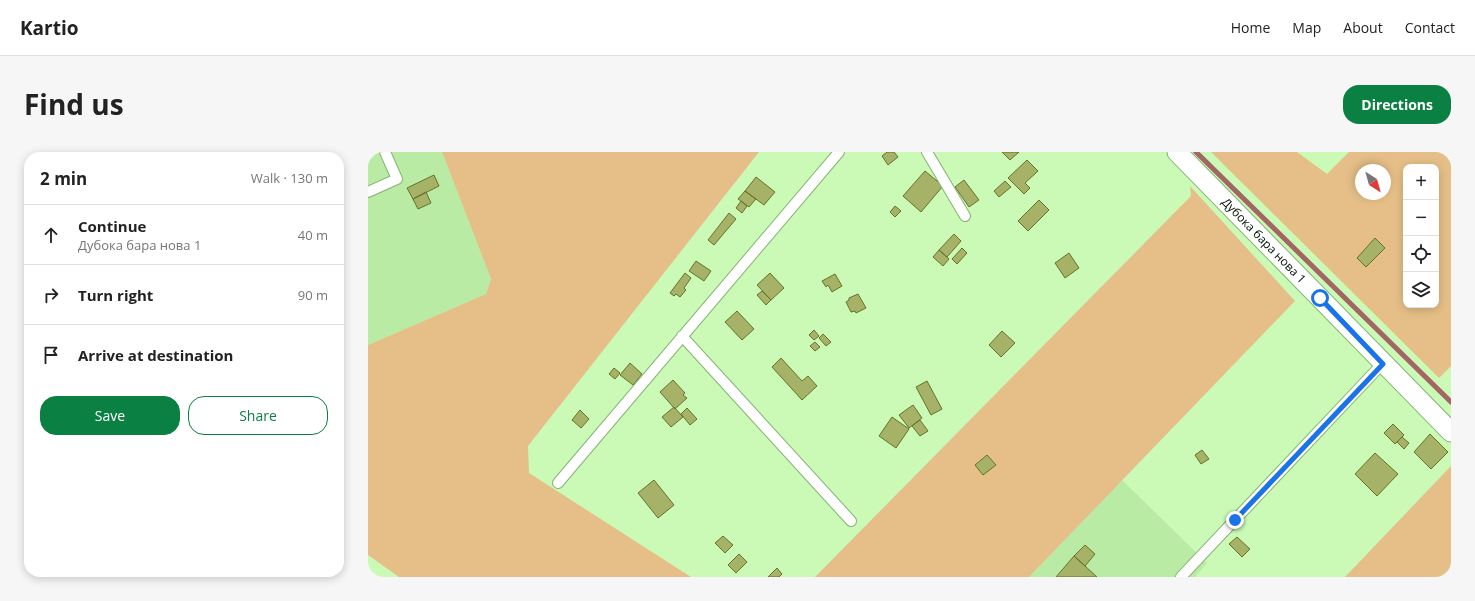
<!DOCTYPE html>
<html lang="en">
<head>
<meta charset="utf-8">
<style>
  body { margin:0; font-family:"Open Sans",sans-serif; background:#f6f6f6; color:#222 }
  .controls { position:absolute; right:12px; top:12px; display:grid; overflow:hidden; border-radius:8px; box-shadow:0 2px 10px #0003 }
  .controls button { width:36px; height:36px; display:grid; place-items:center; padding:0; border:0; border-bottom:1px solid #e0e0e0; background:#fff; color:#222; font:20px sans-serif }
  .compass { position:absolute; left:987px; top:12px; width:36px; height:36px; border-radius:50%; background:#fff; box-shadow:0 2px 10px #0003; rotate:143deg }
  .stop { position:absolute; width:12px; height:12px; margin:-9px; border:3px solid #1a73e8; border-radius:50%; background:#fff }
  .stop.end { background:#1a73e8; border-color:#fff; box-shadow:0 1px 4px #0008 }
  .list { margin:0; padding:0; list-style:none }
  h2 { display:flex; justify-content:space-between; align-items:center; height:52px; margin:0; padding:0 16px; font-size:17px }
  h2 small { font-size:13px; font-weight:400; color:#767676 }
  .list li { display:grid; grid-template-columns:26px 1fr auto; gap:12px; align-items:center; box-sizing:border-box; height:60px; padding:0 16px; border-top:1px solid #e0e0e0 }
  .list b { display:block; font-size:15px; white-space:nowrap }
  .list p { margin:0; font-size:13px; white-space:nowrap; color:#767676 }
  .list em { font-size:13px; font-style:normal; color:#767676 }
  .actions { display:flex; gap:8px; padding:12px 16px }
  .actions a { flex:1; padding:9px 0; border:1px solid #0b8043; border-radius:16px; text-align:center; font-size:14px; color:#0b8043 }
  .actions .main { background:#0b8043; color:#fff }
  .icon { flex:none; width:22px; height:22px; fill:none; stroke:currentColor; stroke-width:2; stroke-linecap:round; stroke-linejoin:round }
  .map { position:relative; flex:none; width:1083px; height:425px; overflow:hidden; border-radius:16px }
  header { display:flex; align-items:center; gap:24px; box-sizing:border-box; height:56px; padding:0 20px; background:#fff; border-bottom:1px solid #e0e0e0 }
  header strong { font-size:19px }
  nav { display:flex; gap:22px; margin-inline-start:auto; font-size:14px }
  .intro { display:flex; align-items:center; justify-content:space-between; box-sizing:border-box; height:96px; padding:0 24px }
  h1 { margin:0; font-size:28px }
  .button { padding:10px 18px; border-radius:16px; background:#0b8043; color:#fff; font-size:14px; font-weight:700 }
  main { display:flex; gap:24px; padding:0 24px }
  aside { flex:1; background:#fff; border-radius:16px; box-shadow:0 2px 10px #0003 }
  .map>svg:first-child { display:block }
  .built { fill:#b9eba4 }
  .green { fill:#e5bf87; fill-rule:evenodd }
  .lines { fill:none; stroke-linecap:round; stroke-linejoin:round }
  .stream { stroke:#a46664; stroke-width:5 }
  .building { fill:#a6b267; stroke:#677225 }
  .service-casing { stroke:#86b273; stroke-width:12 }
  .minor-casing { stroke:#86b273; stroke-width:21 }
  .service { stroke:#fff; stroke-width:10 }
  .minor { stroke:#fff; stroke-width:19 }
  .route { stroke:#1a73e8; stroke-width:5 }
  .labels { text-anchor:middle; stroke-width:4; stroke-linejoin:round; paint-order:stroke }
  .street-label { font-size:12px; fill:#031100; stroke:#fff }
</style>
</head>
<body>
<header>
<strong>Kartio</strong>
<nav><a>Home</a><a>Map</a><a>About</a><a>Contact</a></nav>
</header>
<div class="intro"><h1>Find us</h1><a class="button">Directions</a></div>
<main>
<aside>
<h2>2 min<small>Walk · 130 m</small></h2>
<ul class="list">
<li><svg class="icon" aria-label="ahead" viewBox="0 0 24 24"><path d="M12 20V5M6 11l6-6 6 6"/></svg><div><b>Continue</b><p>Дубока бара нова 1</p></div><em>40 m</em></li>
<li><svg class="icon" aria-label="right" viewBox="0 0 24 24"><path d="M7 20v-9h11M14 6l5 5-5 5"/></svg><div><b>Turn right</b></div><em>90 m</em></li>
<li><svg class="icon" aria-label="arrive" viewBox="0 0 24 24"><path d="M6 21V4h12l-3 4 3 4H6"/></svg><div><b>Arrive at destination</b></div></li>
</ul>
<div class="actions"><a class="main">Save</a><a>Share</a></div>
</aside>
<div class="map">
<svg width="1083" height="425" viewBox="0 0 1083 425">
  <rect width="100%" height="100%" fill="#cbfab7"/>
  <path class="built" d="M0,0H74L123,127L118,142L0,193Z
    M754,328L839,411L827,425H661Z"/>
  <path class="green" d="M74,0H391L160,294L161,321L323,425H31L0,403V193L118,142L123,127Z
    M843,0H929L959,22L981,0H1083V214L1071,226ZM1038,15H1068V153H1038ZM993,18H1017V42H993Z
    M822,34L927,149L661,425H447L823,44Z
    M1083,314V425H977Z"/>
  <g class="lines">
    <path class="stream" d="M828,0L1083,250"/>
  </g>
  <path class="building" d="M519,0H526L530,5L520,13L514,4Z
    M634,0H651L642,8Z
    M659,8L670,19L657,31L662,36L656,42L640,26Z
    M557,19L575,34L553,60L535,44Z
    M66,23L71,34L45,47L39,36Z
    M388,25L407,40L396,53L377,39Z
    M596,28L611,48L601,55L587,35Z
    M637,29L643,35L631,45L626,39Z
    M377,39L388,47L381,55L370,47Z
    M58,40L63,51L50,57L45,47Z
    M671,48L681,58L660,79L650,69Z
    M373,49L379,54L374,61L368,56Z
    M527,54L533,59L527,65L522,60Z
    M361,61L368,67L346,93L340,88Z
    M586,82L593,89L579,105L571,98Z
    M1007,86L1017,96L998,115L989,106Z
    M594,96L599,101L589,112L584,107Z
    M571,98L581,107L575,114L565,105Z
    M701,101L711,116L697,126L687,111Z
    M328,109L343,119L336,129L321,119Z
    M317,121L323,126L316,136L318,138L312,145L308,142L306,144L302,141Z
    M402,121L416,136L403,148L389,133Z
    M467,122L474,134L464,140L460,133L458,135L454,129Z
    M394,139L403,148L398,153L389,143Z
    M490,142L498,156L488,161L487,159L483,160L478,150L481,148V146Z
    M369,159L386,177L374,188L357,170Z
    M446,178L451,184L446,188L441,183Z
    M634,179L647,191L633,205L621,193Z
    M455,182L463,190L458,194L451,186Z
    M447,190L452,195L447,199L442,194Z
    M413,206L434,229L440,224L449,234L434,248L404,215Z
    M262,211L274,222L265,233L252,223Z
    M246,216L252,221L247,227L241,222Z
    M305,228L317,241L315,243L319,246L307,257L292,240Z
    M559,229L574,257L563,263L548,235Z
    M545,253L554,266L541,276L531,263Z
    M306,255L315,265L303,275L294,265Z
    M319,256L329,267L322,273L313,262Z
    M212,258L221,267L213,276L204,268Z
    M524,265L541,277L528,296L511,284Z
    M552,268L560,279L552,284L544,274Z
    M1025,272L1036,283L1027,292L1016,281Z
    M1062,282L1080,300L1063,317L1046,300Z
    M1034,285L1041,291L1036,297L1029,290Z
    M834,298L841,307L833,312L827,303Z
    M1007,301L1030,322L1009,344L987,322Z
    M619,303L628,313L615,323L607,313Z
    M286,328L306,353L290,366L270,341Z
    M355,384L365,393L357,401L347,391Z
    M869,385L882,397L874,405L861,392Z
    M717,393L727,402L717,414L706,404Z
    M371,402L379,410L368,421L360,413Z
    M706,404L717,414L729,425H688Z
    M409,416L414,422L411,425H400Z"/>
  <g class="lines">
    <defs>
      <path id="service" d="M559,0L597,64
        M0,40L29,27L17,0
        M314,184L483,369
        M190,331L471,0
        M813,425L1015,211"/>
      <g id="minor">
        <path id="s1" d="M809,0L1083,280"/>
      </g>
    </defs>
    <use href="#service" class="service-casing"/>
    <use href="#minor" class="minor-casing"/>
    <use href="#service" class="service"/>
    <use href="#minor" class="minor"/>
  </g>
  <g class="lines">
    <path class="route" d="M867,368L1015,212L952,146"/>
  </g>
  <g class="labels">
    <g class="street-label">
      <text dy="4" stroke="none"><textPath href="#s1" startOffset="124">Дубока бара нова 1</textPath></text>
    </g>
  </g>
</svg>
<div class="controls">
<button>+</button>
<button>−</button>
<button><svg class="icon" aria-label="locate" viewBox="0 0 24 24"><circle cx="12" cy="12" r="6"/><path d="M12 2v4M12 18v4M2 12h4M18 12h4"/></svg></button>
<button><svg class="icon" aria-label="layers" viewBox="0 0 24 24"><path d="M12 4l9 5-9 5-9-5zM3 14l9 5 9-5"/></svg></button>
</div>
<svg class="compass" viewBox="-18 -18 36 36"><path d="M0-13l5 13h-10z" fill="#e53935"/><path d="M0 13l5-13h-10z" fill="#767676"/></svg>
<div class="stop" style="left:952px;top:146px"></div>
<div class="stop end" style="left:867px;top:368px"></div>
</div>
</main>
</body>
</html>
